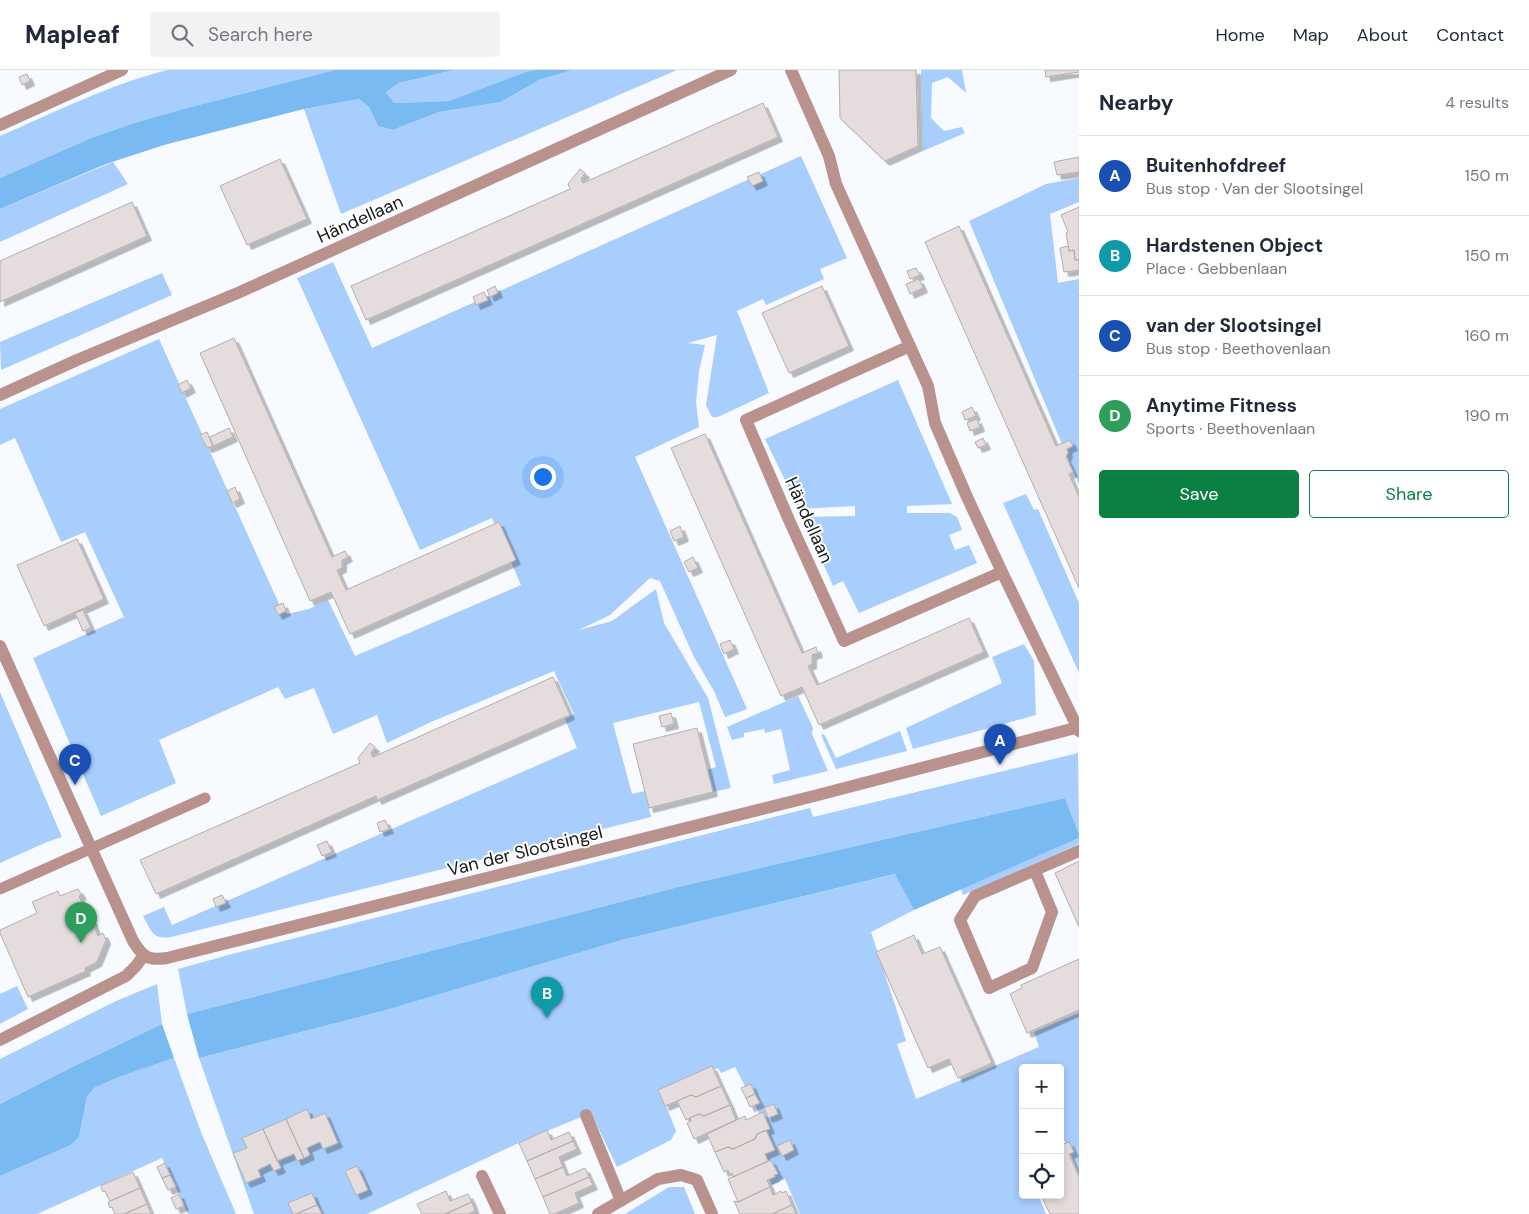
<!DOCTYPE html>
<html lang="en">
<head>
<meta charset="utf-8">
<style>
  body { margin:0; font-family:"DM Sans",sans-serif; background:#f2f2f3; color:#1f2937 }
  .controls { position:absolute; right:15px; bottom:15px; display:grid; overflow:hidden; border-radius:5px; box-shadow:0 2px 8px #0003 }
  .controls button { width:45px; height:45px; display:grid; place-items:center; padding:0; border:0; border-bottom:1px solid #e0e1e3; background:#fff; color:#1f2937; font:25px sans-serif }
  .you { position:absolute; left:542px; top:406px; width:18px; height:18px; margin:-12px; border:4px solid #fff; border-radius:50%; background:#1a73e8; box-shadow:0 0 0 8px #1a73e833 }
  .badge { display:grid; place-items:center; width:32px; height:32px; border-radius:50%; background:#0b8043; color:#fff; font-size:16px; font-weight:700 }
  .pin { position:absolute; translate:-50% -41px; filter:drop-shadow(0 1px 2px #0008) }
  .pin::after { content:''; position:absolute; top:26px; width:18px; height:15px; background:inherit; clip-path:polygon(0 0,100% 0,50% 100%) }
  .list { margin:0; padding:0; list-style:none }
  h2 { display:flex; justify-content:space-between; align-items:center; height:65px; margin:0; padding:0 20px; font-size:21px }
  h2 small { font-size:16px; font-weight:400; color:#747a83 }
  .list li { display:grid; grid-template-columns:32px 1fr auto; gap:15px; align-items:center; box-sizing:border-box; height:80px; padding:0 20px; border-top:1px solid #e0e1e3 }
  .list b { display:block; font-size:19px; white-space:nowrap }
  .list p { margin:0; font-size:16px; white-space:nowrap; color:#747a83 }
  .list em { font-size:16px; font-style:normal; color:#747a83 }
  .actions { display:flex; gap:10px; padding:15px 20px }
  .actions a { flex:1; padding:11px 0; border:1px solid #0b8043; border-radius:5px; text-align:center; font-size:18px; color:#0b8043 }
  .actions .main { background:#0b8043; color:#fff }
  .icon { flex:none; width:28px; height:28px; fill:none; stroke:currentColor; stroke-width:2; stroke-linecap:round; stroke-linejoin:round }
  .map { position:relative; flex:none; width:1079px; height:1144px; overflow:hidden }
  header { display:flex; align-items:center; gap:30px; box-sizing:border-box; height:70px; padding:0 25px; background:#fff; border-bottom:1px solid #e0e1e3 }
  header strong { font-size:24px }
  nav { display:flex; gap:28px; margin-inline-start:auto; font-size:18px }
  .search { width:350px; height:45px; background:#f2f2f3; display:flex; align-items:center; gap:12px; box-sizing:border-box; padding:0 18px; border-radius:5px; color:#747a83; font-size:19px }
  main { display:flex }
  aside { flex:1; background:#fff }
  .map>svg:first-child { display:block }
  .green { fill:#a8cefe }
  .water { fill:#7abaf3 }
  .building { fill:#e5dddd; stroke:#b5aead; filter:url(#shadow) }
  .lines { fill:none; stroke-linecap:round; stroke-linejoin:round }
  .service { stroke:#b9928e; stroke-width:11 }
  .minor { stroke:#b9928e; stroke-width:12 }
  .tertiary { stroke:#b9928e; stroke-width:12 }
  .labels { text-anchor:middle; stroke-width:4; stroke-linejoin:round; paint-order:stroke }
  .street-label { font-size:18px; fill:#18191b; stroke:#fff }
</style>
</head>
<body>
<header>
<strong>Mapleaf</strong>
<div class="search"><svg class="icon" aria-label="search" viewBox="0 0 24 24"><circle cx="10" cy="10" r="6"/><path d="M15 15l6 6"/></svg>Search here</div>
<nav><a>Home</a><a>Map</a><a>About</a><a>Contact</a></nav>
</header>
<main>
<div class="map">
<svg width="1079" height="1144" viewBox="0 0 1079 1144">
  <defs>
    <filter id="shadow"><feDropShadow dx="4.5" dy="4.5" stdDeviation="0" flood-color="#0004"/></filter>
  </defs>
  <rect width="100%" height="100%" fill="#f7fafe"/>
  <path class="green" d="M167,0H335L183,39L134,53L91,68L0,108V66C55,42 109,15 167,0Z
    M454,0H535L449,31L394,33L386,22L399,13Z
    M572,0H677L341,144L304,39L359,29L369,37L378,56L393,60L439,42L501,32L539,10Z
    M921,0H962L966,23L948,7L932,13L931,48L944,61L962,57L965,63L923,81Z
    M801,86L847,188L820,199L824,209L766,235L763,229L737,241L769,323L718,347H712L706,335L717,265L688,273L705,275L699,301L696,332L699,357L635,387L747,639L725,647L714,621L694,587L660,511L650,508L610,545L579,560L612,551L656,519L664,553L708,628L731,718L713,722L707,700L716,697L699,632L613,653L632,724L645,721L651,747L171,867C152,870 151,860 143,846L164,837L172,855L577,678L565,649L574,644L554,601L431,652L387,673L377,645L333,664L314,618L285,629L278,617L159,670L176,713L101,746L33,588L124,547L85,462L61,472L15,368L0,375V339L159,269L280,536L287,544L309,539L328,530L355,586L521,515L492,448L420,480L297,208L333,192L372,278Z
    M113,92L128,114L0,172V139Z
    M1079,108V132L1050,144L1058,213L1079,209V415L969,151L1046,114Z
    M162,203L172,225L1,300L0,272Z
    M898,310L952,434L907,436V443H950L957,447L962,460L949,465L955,480L969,475L977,493L859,543L843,511L833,516L803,447L855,446V436L799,439L765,369Z
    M1026,424L1034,440L1038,439L1079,533V603L1003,433Z
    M1024,574L1034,591L1036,645L913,679L906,658L1002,613L992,587Z
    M0,622L62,767L47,772L0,793Z
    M798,626L813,658L812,664L828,701L774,714L772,705L790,700L781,659L765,663L764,659L744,663V667L732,670L727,657Z
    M900,661L907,681L836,699L821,665L824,664L836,688Z
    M1078,683L1079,764L1065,728L682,816L187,944L178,899L232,884L810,738L813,747Z
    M1079,768V774L963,825L961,819Z
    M896,804L914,840L871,862L899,947L906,971L897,974L916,1029L1039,977L1034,962L1079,943V1104L1065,1071L1060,1073V998H1023V1125H1038L1046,1144H800L785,1109L772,1115L760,1087L774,1080L757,1039L735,997L721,1003L718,998L661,1023L676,1061L671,1070L617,1097L591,1043L525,1070L367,1144H254L199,988L383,941L622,870Z
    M157,914L162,954L70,998L0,1034V989L116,931Z
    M17,916L28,939L0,954V924Z
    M174,988L201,1062L236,1144H188L162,1088L37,1144H0V1106L71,1075L79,1067L87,1027L94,1018L119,1007Z
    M669,1117H684L695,1144H625Z"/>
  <path class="water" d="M335,0H454L399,13L386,22L394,33L449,31L526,2L535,0H572L539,10L501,32L439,42L393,60L378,56L369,37L359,29L304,39L164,75L106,94L0,139V108L91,68L134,53L183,39Z
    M1065,728L1079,764V768L914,840L895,804L622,870L383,941L199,988L187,944L682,816Z
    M162,954L174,988L119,1007L94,1018L87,1027L79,1067L71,1075L0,1106V1034L70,998Z"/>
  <path class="building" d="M839,0H916L918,76L885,91L840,48Z
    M1045,0H1079V2L1046,7Z
    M27,4L30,11L22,15L19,7Z
    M763,33L778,67L366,250L351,216L570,119L568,114L580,99L585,103L581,109L583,113Z
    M1079,87V102L1057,105L1054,92Z
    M280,89L307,149L247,175L220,116Z
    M759,102L763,111L752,116L747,107Z
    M132,132L147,166L0,232V191Z
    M1079,137V190H1075L1074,180L1069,181L1066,163L1068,162L1061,145Z
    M959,156L1056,376L1070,370L1073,376L1067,379L1068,383L1066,387L1073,402L1069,404L1079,427V518L925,172Z
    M1068,176L1069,181L1074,180L1075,190H1079V200L1064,202L1060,178Z
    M916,198L920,205L910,209L907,201Z
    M919,209L923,218L910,224L906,214Z
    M495,216L498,223L490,227L487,220Z
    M822,216L849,276L789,303L762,243Z
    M484,222L488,230L476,235L473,227Z
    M234,268L332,487L345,481L348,487L342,490V498L337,500L346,520L499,452L516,490L350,564L331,522L310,531L200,283Z
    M187,310L191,318L182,323L178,315Z
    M972,337L976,346L965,350L962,342Z
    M977,349L980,357L970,361L967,353Z
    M229,358L233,367L213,376L210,367Z
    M207,362L213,376L207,378L200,365Z
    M705,364L802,583L816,577L818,583L812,585V594L808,596L817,615L969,548L984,582L819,655L802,617L781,626L671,378Z
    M983,368L986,375L978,378L975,372Z
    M235,417L240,429L232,433L227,421Z
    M680,456L684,467L674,471L670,461Z
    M77,469L104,529L44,556L17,495Z
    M693,487L698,498L689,502L684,492Z
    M283,533L286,541L278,545L274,537Z
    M83,540L91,558L83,561L75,543Z
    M730,570L734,579L724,584L720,574Z
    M553,607L570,645L377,730L376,726L156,824L140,790L360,693L358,688L370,673L375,677L371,683L373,687Z
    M671,643L674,654L662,657L659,646Z
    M697,658L713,722L649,738L633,674Z
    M385,750L389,759L380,762L377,753Z
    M327,771L332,782L322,786L317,775Z
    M1079,791V857L1055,803Z
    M78,819L82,825L79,826L82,833L85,831V832L82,834L89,850L92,849L98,866L103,863L106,870L97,892L85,898L86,901L28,927L0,863V860L37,843L32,832L58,821L60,826Z
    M222,825L226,833L216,837L213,829Z
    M914,865L922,884L940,877L992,993L958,1008L949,989L928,998L876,882Z
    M1079,889V940L1027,963L1010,924L1022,918L1021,915Z
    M712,996L721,1016L696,1027L691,1025L665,1036L658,1020Z
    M751,1014L755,1024L746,1028L741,1018Z
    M721,1016L730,1035L704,1046L699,1044L686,1050L677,1031L691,1025L696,1027Z
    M755,1024L760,1033L750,1037L746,1028Z
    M774,1034L778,1044L768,1048L764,1038Z
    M730,1035L736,1050L694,1069L687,1053L691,1051L690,1048L699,1044L704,1046Z
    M307,1039L311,1049L325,1043L338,1073L323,1079L320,1072L307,1078L310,1085L304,1088L286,1049Z
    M763,1042L770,1059L757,1064L755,1069L733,1079L728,1077L715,1082L707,1064L745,1046L746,1050Z
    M286,1049L304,1088L297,1091L294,1084L277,1091L263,1059Z
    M263,1059L281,1098L274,1101L270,1094L258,1100L261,1107L246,1113L233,1083L247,1078L242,1068Z
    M547,1060L551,1070L569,1062L573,1071L527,1091L519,1073Z
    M766,1060L775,1080L765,1084L768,1091L733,1107L732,1103L729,1104L728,1100L724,1102L715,1082L728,1077L733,1079L755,1069L757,1064Z
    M790,1070L794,1080L782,1086L777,1076Z
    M573,1071L577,1079L559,1087L563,1097L535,1109L527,1091Z
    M1069,1072L1074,1082L1069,1084L1079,1107V1144H1050L1041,1125H1060V1075Z
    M771,1090L778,1104L774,1105L775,1107L767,1110L770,1117L738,1132L728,1109Z
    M165,1093L170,1105L162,1108L157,1097Z
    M357,1096L368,1120L356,1125L345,1101Z
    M563,1097L567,1106L585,1098L589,1107L543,1127L535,1109Z
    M133,1102L140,1118L110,1131L105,1121L103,1122L101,1117L102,1115Z
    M170,1105L176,1117L168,1120L162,1108Z
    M589,1107L593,1115L575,1123L579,1133L554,1144H550L543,1127Z
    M770,1117L773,1125L781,1121L782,1123L786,1121L792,1135L772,1144H740L734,1131L738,1132Z
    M140,1118L147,1134L124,1144H115L112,1137L110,1138L108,1132Z
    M446,1121L450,1131L468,1124L472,1132L445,1144H422L417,1134Z
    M312,1123L317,1135L296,1144H293L288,1133Z
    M179,1124L184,1136L176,1139L171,1128Z
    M472,1132L475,1141L468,1144H445Z
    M147,1134L151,1144H124Z
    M317,1135L322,1144H296Z
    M792,1135L796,1144H772Z"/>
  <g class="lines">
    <path class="service" d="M0,819L205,728"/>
    <path class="minor" d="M791,0L829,86L836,114L928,316L935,353L967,427L1002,502L1079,661
      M0,55L122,0
      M910,276L746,350L789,450L844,571L1002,502
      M0,325L77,290L240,222L731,0
      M1035,801L1052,842L1032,898L989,918L960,850L975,826L1079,781
      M0,970L126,906L136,896L144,885
      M586,1045L621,1131
      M482,1106L500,1144
      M598,1144L658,1109L681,1105L697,1110L712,1144"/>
    <path class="tertiary" d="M0,576L133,871C143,887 148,891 167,888L814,726L1079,657"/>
  </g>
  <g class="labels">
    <g class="street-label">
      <text transform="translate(360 149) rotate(-24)" y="6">Händellaan</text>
      <text transform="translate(809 450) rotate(66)" y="6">Händellaan</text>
      <text transform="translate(525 781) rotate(-14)" y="6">Van der Slootsingel</text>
    </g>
  </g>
</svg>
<div class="controls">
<button>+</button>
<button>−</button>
<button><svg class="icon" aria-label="locate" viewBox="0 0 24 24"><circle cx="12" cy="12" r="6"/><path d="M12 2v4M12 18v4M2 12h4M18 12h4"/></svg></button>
</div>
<div class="you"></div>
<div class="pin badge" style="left:1000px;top:695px;background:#1a4fb4">A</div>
<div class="pin badge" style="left:547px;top:948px;background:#0f9aa8">B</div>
<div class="pin badge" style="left:75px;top:715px;background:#1a4fb4">C</div>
<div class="pin badge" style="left:81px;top:873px;background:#2e9e5b">D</div>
</div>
<aside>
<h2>Nearby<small>4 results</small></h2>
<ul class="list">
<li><span class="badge" style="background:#1a4fb4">A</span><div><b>Buitenhofdreef</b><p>Bus stop · Van der Slootsingel</p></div><em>150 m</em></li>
<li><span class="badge" style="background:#0f9aa8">B</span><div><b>Hardstenen Object</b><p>Place · Gebbenlaan</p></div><em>150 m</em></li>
<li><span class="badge" style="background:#1a4fb4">C</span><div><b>van der Slootsingel</b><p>Bus stop · Beethovenlaan</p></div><em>160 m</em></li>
<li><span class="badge" style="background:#2e9e5b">D</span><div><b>Anytime Fitness</b><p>Sports · Beethovenlaan</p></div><em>190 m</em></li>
</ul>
<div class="actions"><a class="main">Save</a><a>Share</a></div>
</aside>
</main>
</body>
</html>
